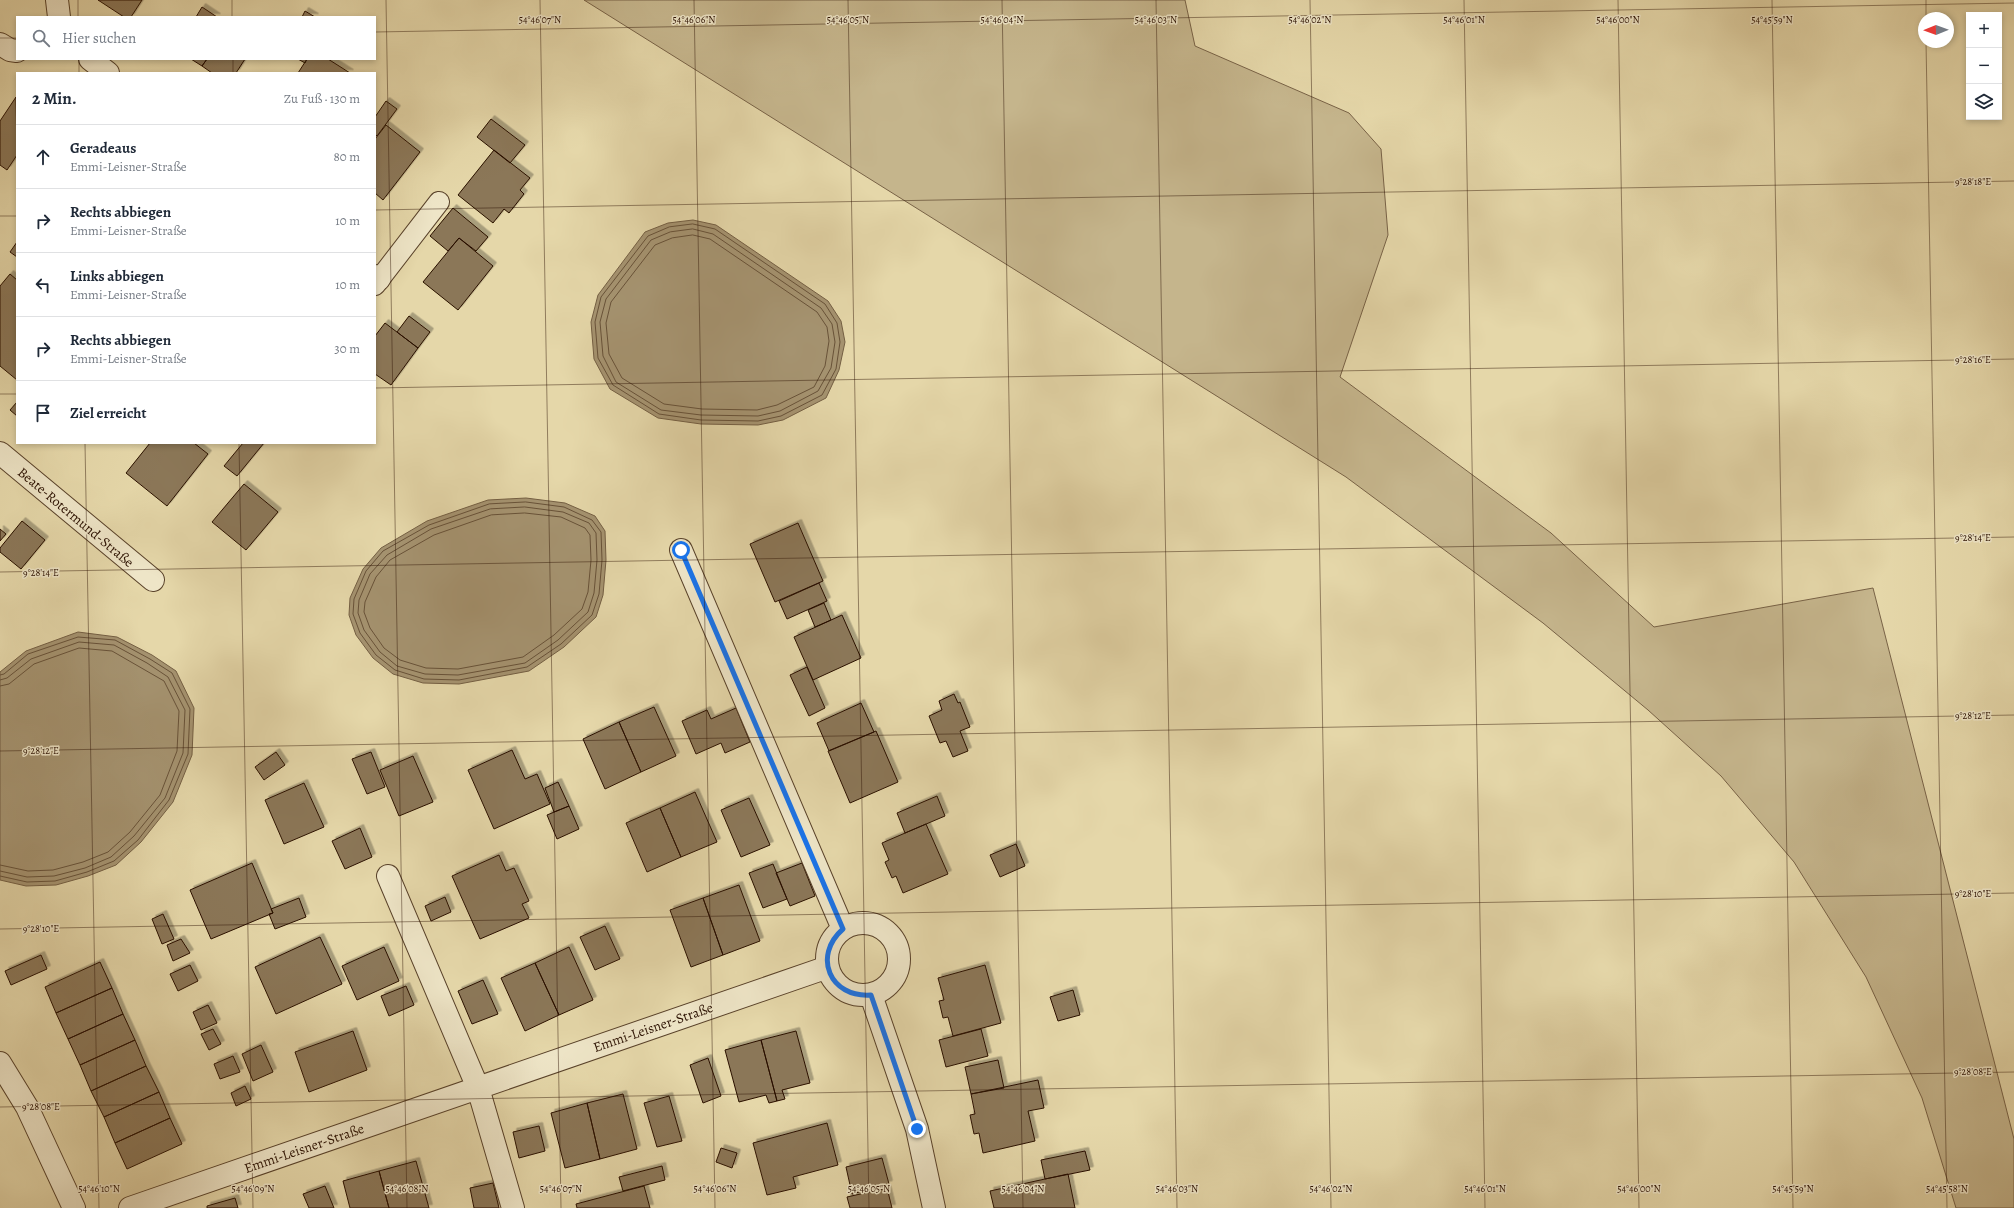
<!DOCTYPE html>
<html lang="de">
<head>
<meta charset="utf-8">
<style>
  body { margin:0; font-family:Alegreya,serif; background:#f6f6f7; color:#1f2937 }
  .controls { position:absolute; right:12px; top:12px; display:grid; overflow:hidden; border-radius:0px; box-shadow:0 2px 6px #0003 }
  .controls button { width:36px; height:36px; display:grid; place-items:center; padding:0; border:0; border-bottom:1px solid #e0e1e3; background:#fff; color:#1f2937; font:20px sans-serif }
  .compass { position:absolute; left:1918px; top:12px; width:36px; height:36px; border-radius:50%; background:#fff; box-shadow:0 2px 6px #0003; rotate:269deg }
  .stop { position:absolute; width:12px; height:12px; margin:-9px; border:3px solid #1a73e8; border-radius:50%; background:#fff }
  .stop.end { background:#1a73e8; border-color:#fff; box-shadow:0 1px 4px #0008 }
  .list { margin:0; padding:0; list-style:none }
  h2 { display:flex; justify-content:space-between; align-items:center; height:52px; margin:0; padding:0 16px; font-size:17px }
  h2 small { font-size:13px; font-weight:400; color:#747a83 }
  .list li { display:grid; grid-template-columns:26px 1fr auto; gap:12px; align-items:center; box-sizing:border-box; height:64px; padding:0 16px; border-top:1px solid #e0e1e3 }
  .list b { display:block; font-size:15px; white-space:nowrap }
  .list p { margin:0; font-size:13px; white-space:nowrap; color:#747a83 }
  .list em { font-size:13px; font-style:normal; color:#747a83 }
  .icon { flex:none; width:22px; height:22px; fill:none; stroke:currentColor; stroke-width:2; stroke-linecap:round; stroke-linejoin:round }
  .map { position:relative; flex:none; width:2014px; height:1208px; overflow:hidden }
  .search { position:absolute; background:#fff; box-shadow:0 2px 6px #0003; left:16px; top:16px; width:360px; height:44px; display:flex; align-items:center; gap:10px; box-sizing:border-box; padding:0 14px; border-radius:0px; color:#747a83; font-size:15px }
  .panel { position:absolute; background:#fff; box-shadow:0 2px 6px #0003; left:16px; top:72px; width:360px; height:372px; border-radius:0px }
  .map>svg:first-child { display:block }
  .green { fill:#c5b58c; stroke:#786246 }
  .water { fill:#a59370; stroke:#745f43 }
  .lines { fill:none; stroke-linecap:round; stroke-linejoin:round }
  .shore { stroke:#685238; stroke-width:1 }
  .building { fill:#8b7758; stroke:#2a1000; filter:url(#shadow) }
  .lane-casing { stroke:#59422a; stroke-width:22 }
  .street-casing { stroke:#59422a; stroke-width:24 }
  .lane { stroke:#eee5c7; stroke-width:20 }
  .street { stroke:#eee5c7; stroke-width:22 }
  .route { stroke:#1a73e8; stroke-width:5 }
  .ticks { fill:none; stroke:#2a1000; stroke-width:1; stroke-opacity:0.45 }
  .labels { text-anchor:middle; stroke-width:3; stroke-linejoin:round; paint-order:stroke }
  .street-label { font-size:14px; fill:#2a1000; stroke:#eee5c7 }
  .ticks-label { font-size:10px; text-anchor:middle; fill:#2a1000; stroke:#eee5c7; stroke-width:3; stroke-linejoin:round; paint-order:stroke }
</style>
</head>
<body>
<div class="map">
<svg width="2014" height="1208" viewBox="0 0 2014 1208">
  <defs>
    <filter id="shadow"><feDropShadow dx="3.5" dy="-3.5" stdDeviation="0" flood-color="#0004"/></filter>
  </defs>
  <rect width="100%" height="100%" fill="#e5d7a9"/>
  <filter id="stains"><feTurbulence type="fractalNoise" baseFrequency=".005" numOctaves="4"/><feColorMatrix values="0 0 0 0 .2 0 0 0 0 .09 0 0 0 0 .02 0 0 0 .5 -.17"/></filter>
  <radialGradient id="worn" r=".72"><stop offset=".6" stop-color="#630" stop-opacity="0"/><stop offset="1" stop-color="#630" stop-opacity=".3"/></radialGradient>
  <path class="green" d="M584,0H1185L1195,46L1349,113L1381,149L1388,235L1340,377L1551,533L1654,627L1873,588L2014,1139V1208H1956L1922,1098L1866,977L1794,862L1721,776L1648,710L1543,623L1346,477Z"/>
  <path class="water" d="M693,220L716,225L828,301L841,321L845,342L839,370L826,398L783,420L758,425L701,424L658,418L610,389L594,359L591,322L598,295L645,232L668,223Z
    M526,498L565,503L595,516L605,531L606,560L603,595L596,617L564,647L529,671L459,684L423,683L393,674L373,658L356,635L349,615L350,598L363,569L381,548L427,521L488,500Z
    M78,632L117,637L152,655L176,671L194,708L192,755L173,802L141,842L116,865L88,876L56,885L26,886L0,880V672L26,651Z"/>
  <g class="lines">
    <path class="shore" d="M693,224L715,229L825,304L837,323L840,342L836,369L822,395L781,416L758,421L701,420L659,414L613,385L598,358L595,322L601,297L648,236L669,227Z
      M693,229L713,234L821,308L832,324L835,342L831,368L818,391L780,411L758,416L701,415L661,410L616,382L603,356L600,322L606,299L651,240L670,232Z
      M693,235L710,239L817,312L827,327L829,341L825,366L814,387L777,405L757,410L702,409L664,404L622,378L609,354L606,323L611,302L655,245L672,238Z
      M526,502L564,507L592,520L601,532L602,560L599,594L592,615L561,644L527,667L459,680L424,679L395,670L376,655L360,633L353,614L354,599L366,571L383,551L429,525L489,504Z
      M525,507L563,512L589,523L596,533L597,560L594,593L588,612L558,640L525,663L458,675L425,674L397,666L380,652L364,630L358,613L359,600L370,574L387,555L431,529L490,509Z
      M525,513L561,517L585,528L590,535L591,560L588,592L582,609L554,635L523,657L458,669L426,668L400,660L384,648L370,628L364,612L365,602L376,577L390,560L434,535L491,515Z
      M0,675L4,674L28,654L78,637L115,640L150,659L172,673L190,709L188,754L169,800L138,840L114,861L87,872L55,881L27,882L0,876
      M0,680L7,678L31,659L79,642L114,645L147,663L168,677L185,710L183,753L165,798L134,836L111,857L85,868L54,876L27,877L0,871
      M0,686L9,684L34,664L79,648L112,651L164,681L179,711L177,751L160,795L130,832L108,852L83,862L53,870L28,871L0,865"/>
  </g>
  <path class="building" d="M98,0H142L131,17H124Z
    M202,7L217,17H196Z
    M305,11L315,17H302Z
    M191,59H207L202,66Z
    M207,59H245L236,73H212L202,66Z
    M298,59H307L305,63Z
    M307,59H328L350,73H298Z
    M16,97L17,155L7,170L0,165V121Z
    M386,101L397,109L377,136L375,134V117Z
    M491,119L525,145L510,163L477,137Z
    M386,125L420,152L383,200L375,193V139Z
    M494,150L530,178L520,190L524,194L509,213L504,209L493,223L458,195Z
    M453,208L488,237L476,251L459,238L448,251L430,236Z
    M459,238L493,266L458,310L423,282Z
    M17,242V257L10,252Z
    M10,274L17,280V380L0,366V286Z
    M409,316L430,332L418,348L397,332Z
    M385,323L418,348L391,385L375,374V336Z
    M17,402V416L10,410Z
    M150,443H194L208,454L167,506L126,473Z
    M243,443H264L237,476L224,466Z
    M244,484L278,512L246,550L212,522Z
    M22,521L45,540L21,569L0,552V548Z
    M798,523L823,581L775,602L750,544Z
    M0,529L6,534L0,541Z
    M819,583L827,601L787,619L779,601Z
    M824,603L831,620L815,627L808,610Z
    M842,615L861,658L813,680L794,637Z
    M807,667L825,708L809,716L790,675Z
    M954,694L958,703L960,702L970,727L960,731L968,751L953,757L946,741L940,743L929,716L942,710L939,701Z
    M861,703L874,732L829,751L817,723Z
    M654,707L676,756L641,772L619,722Z
    M736,708L750,742L725,753L721,743L696,754L682,721L707,710L711,719Z
    M619,722L641,772L605,789L583,739Z
    M876,731L898,782L850,803L828,751Z
    M512,750L525,779L537,774L550,804L494,829L468,770Z
    M276,752L285,765L264,780L255,767Z
    M371,752L385,787L367,794L352,759Z
    M413,756L433,802L399,816L380,770Z
    M558,782L569,806L554,812L545,788Z
    M304,783L324,827L284,844L265,800Z
    M695,792L717,842L681,857L660,808Z
    M937,796L945,816L905,833L897,813Z
    M749,798L770,845L741,857L721,810Z
    M569,806L579,829L557,839L547,815Z
    M660,808L681,857L647,872L626,823Z
    M926,824L948,874L903,893L896,876L892,878L885,862L889,860L882,843Z
    M360,828L372,857L345,869L332,841Z
    M1016,844L1025,866L1000,877L990,855Z
    M499,855L506,871L514,868L529,901L522,904L529,918L480,939L452,876Z
    M252,863L273,913L211,939L190,890Z
    M802,863L815,896L790,906L776,873Z
    M773,864L787,899L763,908L749,873Z
    M739,885L760,941L723,955L703,898Z
    M445,897L451,912L431,921L425,906Z
    M299,898L306,917L275,929L269,914L273,913L271,909Z
    M703,898L723,955L691,967L670,910Z
    M163,914L174,939L162,944L152,919Z
    M605,926L620,959L595,970L580,937Z
    M320,937L342,984L276,1014L255,967Z
    M181,939L190,953L173,961L167,945Z
    M384,947L399,981L357,1000L342,966Z
    M569,947L593,1000L559,1015L535,963Z
    M41,955L47,969L11,985L5,971Z
    M100,962L112,988L56,1013L45,987Z
    M535,963L559,1015L525,1031L501,978Z
    M190,965L198,981L178,991L170,974Z
    M985,965L1001,1023L953,1036L948,1017L943,1018L939,1001L944,1000L938,978Z
    M483,980L498,1014L472,1024L458,991Z
    M406,986L414,1005L389,1016L381,996Z
    M112,988L123,1014L68,1039L56,1013Z
    M1073,990L1080,1015L1058,1021L1050,997Z
    M208,1005L217,1023L201,1030L193,1012Z
    M123,1014L135,1040L80,1065L68,1039Z
    M213,1029L221,1044L209,1050L201,1034Z
    M981,1029L988,1056L946,1067L939,1040Z
    M353,1031L367,1070L309,1092L295,1052Z
    M796,1031L810,1083L782,1090L785,1099L777,1101L761,1040Z
    M135,1040L146,1066L91,1091L80,1065Z
    M761,1040L777,1101L769,1103L766,1095L739,1102L725,1050Z
    M261,1045L273,1072L253,1081L242,1054Z
    M233,1056L240,1072L220,1079L214,1064Z
    M708,1058L721,1096L703,1103L690,1065Z
    M998,1060L1004,1088L971,1094L965,1067Z
    M146,1066L159,1092L104,1117L91,1091Z
    M1038,1080L1044,1108L1028,1111L1035,1141L983,1153L979,1133L974,1134L970,1115L975,1114L971,1094Z
    M245,1086L251,1099L236,1106L231,1093Z
    M159,1092L170,1118L115,1143L104,1117Z
    M623,1094L637,1149L600,1159L587,1103Z
    M669,1096L682,1141L657,1147L644,1103Z
    M587,1103L600,1159L565,1168L551,1113Z
    M170,1118L182,1144L127,1169L115,1143Z
    M827,1123L838,1165L793,1177L796,1188L767,1195L753,1143Z
    M539,1126L545,1151L519,1158L513,1132Z
    M721,1148L737,1153L732,1168L716,1162Z
    M1085,1151L1090,1170L1045,1179L1041,1160Z
    M882,1158L889,1184L852,1194L846,1167Z
    M416,1161L429,1208H389L379,1171Z
    M662,1166L665,1180L623,1191L619,1177Z
    M379,1171L389,1208H350L343,1181Z
    M1068,1174L1075,1208H994L990,1191Z
    M493,1183L499,1208H474L470,1188Z
    M325,1186L334,1208H309L303,1194Z
    M644,1186L650,1208H577L576,1204Z
    M887,1188L892,1208H850L847,1197Z
    M235,1198L238,1208H207V1206Z"/>
  <g class="lines">
    <defs>
      <path id="lane" d="M375,285L439,202"/>
      <path id="street" d="M57,0L59,17
        M0,44L10,50L17,51
        M90,59L108,73
        M375,276L379,279
        M0,453L153,580
        M681,550L843,929
        M388,876L478,1088L513,1208
        M827 959a36 36 0 1 1 72 0a36 36 0 1 1-72 0Z
        M871,995L917,1129L934,1208
        M0,1063L27,1107L74,1208
        M130,1208L828,967"/>
    </defs>
    <use href="#lane" class="lane-casing"/>
    <use href="#street" class="street-casing"/>
    <use href="#lane" class="lane"/>
    <use href="#street" class="street"/>
  </g>
  <g class="lines">
    <path class="route" d="M681,550L843,929C812,956 830,998 871,995L917,1129"/>
  </g>
  <path class="ticks" d="M78,0V17M232,0V17M386,0L407,1208M540,0L561,1208M694,0L715,1208M848,0L869,1208M1002,0L1023,1208M1156,0L1177,1208M1310,0L1331,1208M1464,0L1485,1208M1618,0L1639,1208M1772,0L1793,1208M1926,0V18M375,32L2014,3M0,38H17M1926,42L1947,1208M79,59V73M233,59V73M375,210L2014,181M0,216H17M375,388L2014,359M0,394H17M85,443L99,1208M239,443L253,1208M0,572L2014,537M0,751L2014,715M0,929L2014,893M0,1107L2014,1072"/>
  <g class="labels">
    <g class="street-label">
      <text transform="translate(76 517) rotate(40)" y="5">Beate-Rotermund-Straße</text>
      <text transform="translate(653 1027) rotate(-19)" y="5">Emmi-Leisner-Straße</text>
      <text transform="translate(304 1148) rotate(-19)" y="5">Emmi-Leisner-Straße</text>
    </g>
  </g>
  <g class="ticks-label">
    <text x="540" y="23">54°46'07"N</text>
    <text x="694" y="23">54°46'06"N</text>
    <text x="848" y="23">54°46'05"N</text>
    <text x="1002" y="23">54°46'04"N</text>
    <text x="1156" y="23">54°46'03"N</text>
    <text x="1310" y="23">54°46'02"N</text>
    <text x="1464" y="23">54°46'01"N</text>
    <text x="1618" y="23">54°46'00"N</text>
    <text x="1772" y="23">54°45'59"N</text>
    <text x="1973" y="185">9°28'18"E</text>
    <text x="1973" y="363">9°28'16"E</text>
    <text x="1973" y="541">9°28'14"E</text>
    <text x="41" y="576">9°28'14"E</text>
    <text x="1973" y="719">9°28'12"E</text>
    <text x="41" y="754">9°28'12"E</text>
    <text x="1973" y="897">9°28'10"E</text>
    <text x="41" y="932">9°28'10"E</text>
    <text x="1973" y="1075">9°28'08"E</text>
    <text x="41" y="1110">9°28'08"E</text>
    <text x="99" y="1192">54°46'10"N</text>
    <text x="253" y="1192">54°46'09"N</text>
    <text x="407" y="1192">54°46'08"N</text>
    <text x="561" y="1192">54°46'07"N</text>
    <text x="715" y="1192">54°46'06"N</text>
    <text x="869" y="1192">54°46'05"N</text>
    <text x="1023" y="1192">54°46'04"N</text>
    <text x="1177" y="1192">54°46'03"N</text>
    <text x="1331" y="1192">54°46'02"N</text>
    <text x="1485" y="1192">54°46'01"N</text>
    <text x="1639" y="1192">54°46'00"N</text>
    <text x="1793" y="1192">54°45'59"N</text>
    <text x="1947" y="1192">54°45'58"N</text>
  </g>
  <rect width="100%" height="100%" filter="url(#stains)"/>
  <rect width="100%" height="100%" fill="url(#worn)"/>
</svg>
<div class="controls">
<button>+</button>
<button>−</button>
<button><svg class="icon" aria-label="layers" viewBox="0 0 24 24"><path d="M12 4l9 5-9 5-9-5zM3 14l9 5 9-5"/></svg></button>
</div>
<svg class="compass" viewBox="-18 -18 36 36"><path d="M0-13l5 13h-10z" fill="#e53935"/><path d="M0 13l5-13h-10z" fill="#747a83"/></svg>
<div class="stop" style="left:681px;top:550px"></div>
<div class="stop end" style="left:917px;top:1129px"></div>
<div class="search"><svg class="icon" aria-label="search" viewBox="0 0 24 24"><circle cx="10" cy="10" r="6"/><path d="M15 15l6 6"/></svg>Hier suchen</div>
<section class="panel">
<h2>2 Min.<small>Zu Fuß · 130 m</small></h2>
<ul class="list">
<li><svg class="icon" aria-label="ahead" viewBox="0 0 24 24"><path d="M12 20V5M6 11l6-6 6 6"/></svg><div><b>Geradeaus</b><p>Emmi-Leisner-Straße</p></div><em>80 m</em></li>
<li><svg class="icon" aria-label="right" viewBox="0 0 24 24"><path d="M7 20v-9h11M14 6l5 5-5 5"/></svg><div><b>Rechts abbiegen</b><p>Emmi-Leisner-Straße</p></div><em>10 m</em></li>
<li><svg class="icon" aria-label="left" viewBox="0 0 24 24"><path d="M17 20v-9H6M10 6l-5 5 5 5"/></svg><div><b>Links abbiegen</b><p>Emmi-Leisner-Straße</p></div><em>10 m</em></li>
<li><svg class="icon" aria-label="right" viewBox="0 0 24 24"><path d="M7 20v-9h11M14 6l5 5-5 5"/></svg><div><b>Rechts abbiegen</b><p>Emmi-Leisner-Straße</p></div><em>30 m</em></li>
<li><svg class="icon" aria-label="arrive" viewBox="0 0 24 24"><path d="M6 21V4h12l-3 4 3 4H6"/></svg><div><b>Ziel erreicht</b></div></li>
</ul>
</section>
</div>
</body>
</html>
